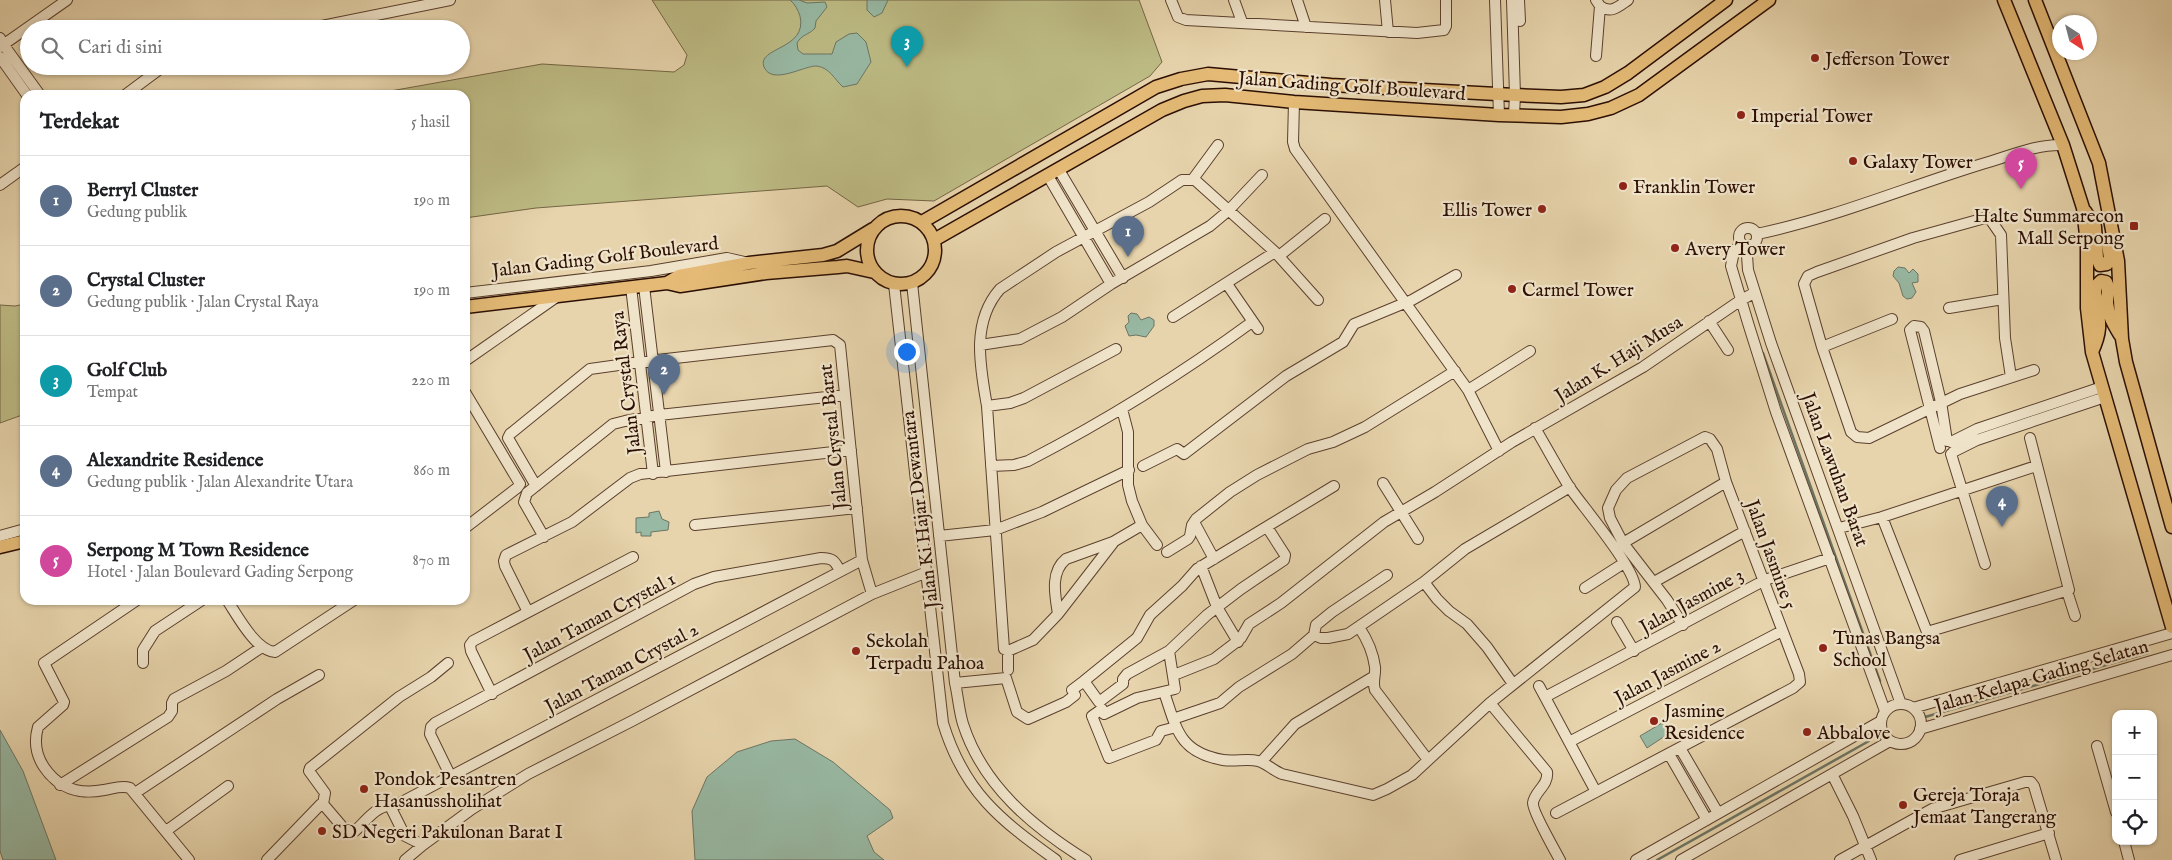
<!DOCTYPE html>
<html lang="id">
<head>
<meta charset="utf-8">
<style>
  body { margin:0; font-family:"IM FELL English",serif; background:#f6f6f6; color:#202124 }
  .controls { position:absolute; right:15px; bottom:15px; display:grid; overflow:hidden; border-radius:10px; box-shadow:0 1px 4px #0004 }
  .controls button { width:45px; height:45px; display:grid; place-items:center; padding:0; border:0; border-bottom:1px solid #e0e0e0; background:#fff; color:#202124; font:25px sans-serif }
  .compass { position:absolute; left:2052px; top:15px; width:45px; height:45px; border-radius:50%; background:#fff; box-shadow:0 1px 4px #0004; rotate:144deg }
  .you { position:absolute; left:906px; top:351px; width:18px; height:18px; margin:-12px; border:4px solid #fff; border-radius:50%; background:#1a73e8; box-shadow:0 0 0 8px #1a73e833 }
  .badge { display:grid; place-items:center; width:32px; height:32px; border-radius:50%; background:#8f2418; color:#fff; font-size:16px; font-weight:700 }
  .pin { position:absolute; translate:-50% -41px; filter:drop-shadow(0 1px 2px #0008) }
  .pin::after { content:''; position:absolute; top:26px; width:18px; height:15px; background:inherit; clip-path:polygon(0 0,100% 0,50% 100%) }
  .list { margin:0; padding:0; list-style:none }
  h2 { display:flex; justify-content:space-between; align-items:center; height:65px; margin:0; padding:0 20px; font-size:21px }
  h2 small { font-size:16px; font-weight:400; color:#757577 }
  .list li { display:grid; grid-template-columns:32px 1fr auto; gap:15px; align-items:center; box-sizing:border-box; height:90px; padding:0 20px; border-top:1px solid #e0e0e0 }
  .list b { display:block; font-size:19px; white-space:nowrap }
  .list p { margin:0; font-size:16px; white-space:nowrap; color:#757577 }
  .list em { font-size:16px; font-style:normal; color:#757577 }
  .icon { flex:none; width:28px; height:28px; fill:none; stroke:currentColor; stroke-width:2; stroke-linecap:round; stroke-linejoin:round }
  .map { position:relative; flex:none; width:2172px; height:860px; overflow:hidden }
  .search { position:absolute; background:#fff; box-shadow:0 1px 4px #0004; left:20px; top:20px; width:450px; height:55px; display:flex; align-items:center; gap:12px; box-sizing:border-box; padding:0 18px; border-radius:28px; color:#757577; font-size:19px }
  .panel { position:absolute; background:#fff; box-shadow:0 1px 4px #0004; left:20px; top:90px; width:450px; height:515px; border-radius:15px }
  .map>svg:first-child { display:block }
  .green { fill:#bdbb84; stroke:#746544 }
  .water { fill:#98b9a4; stroke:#6d7564 }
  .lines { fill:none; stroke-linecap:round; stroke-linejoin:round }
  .stream { stroke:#6d7564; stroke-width:2.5 }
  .minor-casing { stroke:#5b402d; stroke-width:12 }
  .major-casing { stroke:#2c0f03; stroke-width:15 }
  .minor { stroke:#efe3c9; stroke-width:10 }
  .major { stroke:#e4ba76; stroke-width:12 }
  .poi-dot { fill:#8f2418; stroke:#efe3c9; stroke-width:2 }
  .labels { text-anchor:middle; stroke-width:4.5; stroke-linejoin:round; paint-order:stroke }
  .poi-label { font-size:19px; fill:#2c0f03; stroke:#efe3c9; text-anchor:start }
  .street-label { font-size:19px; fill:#2c0f03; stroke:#efe3c9 }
</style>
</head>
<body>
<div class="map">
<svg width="2172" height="860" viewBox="0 0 2172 860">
  <rect width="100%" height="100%" fill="#e7d4ac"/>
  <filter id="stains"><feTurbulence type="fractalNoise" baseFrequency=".004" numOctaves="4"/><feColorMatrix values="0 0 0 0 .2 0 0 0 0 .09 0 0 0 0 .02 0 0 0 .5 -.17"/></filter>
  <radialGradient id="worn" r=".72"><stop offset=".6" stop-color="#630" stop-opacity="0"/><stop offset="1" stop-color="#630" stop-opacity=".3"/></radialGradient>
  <path class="green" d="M652,0H1139L1162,62L1150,76L934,201L887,199L858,207L827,186L536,208L465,218V95H368L542,64L674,72L684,65L687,55Z
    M25,304V414L0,423V305L15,306Z"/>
  <path class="water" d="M790,0H799L807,3L825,2L827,7L816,21L815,28C809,35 802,34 797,43L798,50L803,54H832L836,42L849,34L857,33L866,42L871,62L857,84L843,87C834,79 830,68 817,66C805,65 772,86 764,67C756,47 808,50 800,16C798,10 795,4 790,0Z
    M867,0H888L882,13L874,17L867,10Z
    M1898,267L1905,268L1909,273L1913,269L1918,274V282L1912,283L1916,292L1912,298L1907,299L1903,296L1899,283L1893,276L1894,271Z
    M1131,313L1137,314L1141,320L1149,317L1154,320V326L1146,337L1136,335L1129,336L1125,326L1129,322L1128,316Z
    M659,511L662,519L669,522L668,530L651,532V536H641V532L636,533V518L649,517V513Z
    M1662,723L1665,728L1671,725V732L1647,748L1640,736Z
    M0,730L23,771L56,860H3L0,851Z
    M795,739L833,762L890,810L893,818L867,836L874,852L884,860H695L692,811L707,777L737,752L771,741Z"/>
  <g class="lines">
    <path class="stream" d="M1763,353L1880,681
      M1925,717L2148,653
      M1657,860L1869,741"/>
    <defs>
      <path id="minor" d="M1171,0L1178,17L1186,20L1417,33L1444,30L1446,26V0
        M1234,0L1242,22
        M1297,0L1306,27
        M1385,0L1388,32
        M1495,0L1499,115
        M1512,0L1515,95L1514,115
        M1519,0L1520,21
        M1596,0L1600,6L1596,56
        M1600,6C1611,14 1618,7 1628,0
        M307,29L450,0
        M0,38L3,44L40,95
        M0,47L67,0
        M0,57L27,95
        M125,95L164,66
        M1294,102L1293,142L1295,149L1468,390L1499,451
        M1059,170L1123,278
        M1048,176L1111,284
        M1193,179L1218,145
        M0,185L25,167
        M1739 237a9 9 0 1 1 18 0a9 9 0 1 1-18 0Z
        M1757,234C1834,218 1907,187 1982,164C2008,157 2035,144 2063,145
        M1741,243L1734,252L1731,266L1748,323L1776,412L1885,711
        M1751,245L1747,255L1748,270L1771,343L1901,704
        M1279,256L1325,219
        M912,283L955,683C958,696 959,711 963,724C983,786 1033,827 1086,860
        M894,284L943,723C964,792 1000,820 1056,860
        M1227,284L1258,329
        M644,286L666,472
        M631,287L653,474
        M465,293L651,271L727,258L749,263
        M1949,308L2003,299
        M1173,317L1275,252
        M1709,321L1728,350
        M980,345L1020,339L1062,317L1111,284L1210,226L1228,211L1262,175
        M1822,347L1892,319
        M465,361L558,296
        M2011,377L2005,338L2001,235L1990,219L1985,218L1913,238L1817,272L1808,276L1804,284L1822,347L1851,432L1857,437L1869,438L1960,394L2034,370
        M1468,390L1530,351
        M465,392L520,484L517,488L465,528
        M987,406L1010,403L1024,398L1116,349
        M1122,409L1128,432V485L1132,501L1142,525L1157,545
        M1951,442L1977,429L2102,387
        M1940,448L1910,330L1914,326L1921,327L1924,331L1941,402L1947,441
        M1953,452L1977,440L2105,397
        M1951,454L1985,564
        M991,466L1014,465L1028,461C1107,420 1181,374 1252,322
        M1143,466L1177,449L1184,454L1286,376L1343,342L1354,324L1412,300L1456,275
        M1383,483L1418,539
        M536,486L508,438L510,434L590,369L640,362L833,340L840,345L862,560L872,594
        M1882,517L1927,632L2069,590L2030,438
        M1194,522L1214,559
        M695,525L857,508
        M1142,525L1113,542L1066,559C1050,572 1055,595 1058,614L1033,640L1008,651L1004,649L987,406C980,366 971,322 1000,289L1056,252L1149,202L1182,180H1195L1275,252L1318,300
        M1839,528L1882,517L2036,466
        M0,536L25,529
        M939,536L995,530L1042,512L1129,470
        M544,537L524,502L527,493L613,424L625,421L659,415L845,395
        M1623,543L1726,482
        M1167,552L1188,539L1190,536L1192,525L1196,519L1230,492L1257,475L1308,449L1333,442L1365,427L1455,371
        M1201,566L1217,607L1238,642
        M1424,582L1437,599L1449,611L1467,624L1487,647L1513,684
        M1654,582L1745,531
        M1585,588L1624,563
        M2067,591L2075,616
        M137,600L44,663L64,702L63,705L38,727C34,741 36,755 44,767C58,788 79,795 104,790C112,789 121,785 130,788L189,860
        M227,600C237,615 256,651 275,652L354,600
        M528,612L505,566L504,561L506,555L572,522L630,478L640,474L851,450
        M1058,614L1113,543
        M1617,622L1634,651
        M1359,627C1367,639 1373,651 1375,667C1376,675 1372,681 1375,690L1428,760
        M1314,635L1321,638H1328L1348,634L1424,582L1465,549L1570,487
        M1314,635L1316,625L1332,612L1387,575
        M1169,651L1175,689L1137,698L1104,714L1102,709L1092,716L1109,758L1156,740L1161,731L1176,727
        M143,663V650L155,631L202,600
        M1008,670V651
        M1174,675L1214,659L1235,643L1241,638L1249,624L1281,603L1384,522L1435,492L1512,442L1643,367L1741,300L1754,293
        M1084,681L1137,638L1150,615L1182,586L1197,569L1334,486
        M955,683L1006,678L1017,712L1028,719L1066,702L1075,695L1072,690L1084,681L1099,702L1123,684V679L1127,674L1169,651L1207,615L1241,589L1284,560L1285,555L1267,527
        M1539,686L1596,792
        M1164,692C1177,730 1179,752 1223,760C1235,762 1247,758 1258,761C1266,763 1274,771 1282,774L1373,795L1387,789L1412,775L1490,703L1635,587C1634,567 1584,508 1570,488C1558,469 1547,448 1535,428
        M492,694L471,651L470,645L473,641L633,557
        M1545,697L1765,580L1830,558
        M1490,703L1547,772C1549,785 1534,792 1533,803C1532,810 1555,851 1560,860
        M1881 724a20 20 0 1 1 40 0a20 20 0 1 1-40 0Z
        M1913,708L2172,633
        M1173,719L1220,703L1239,687L1292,654L1314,635
        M1920,729L2172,655
        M1569,742L1782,631
        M2097,746L2116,812
        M1680,748L1718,813
        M1669,754L1707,820
        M1261,762L1295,724L1373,677
        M1832,774L1853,816L1871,860
        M451,777L430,734L431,727L435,723L694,584L714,577L821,558C833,558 835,561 840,571
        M60,785L168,717L172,711V703L174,699L226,671L262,647
        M135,793L277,699L319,675
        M323,804L346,831L350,833L355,831C364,823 377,805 390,806L405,836L423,845
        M398,804L862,560
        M1556,813L1793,688L1800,682L1799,674L1726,482L1717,449L1710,439L1705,437L1627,478L1616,490L1608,508L1610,518L1623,543L1667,600L1683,625
        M166,831L228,786
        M2124,841L2129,860
        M267,860L321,804H323L325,793L309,771L310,768L399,697L431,677L448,663
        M405,860L423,845L472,809L528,774L632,721L872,594L927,572
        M1636,860L1881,721
        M1681,860L1890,741
        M1840,860L1932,809L2025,782H2031L2034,786L2056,860
        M1960,860L2049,833"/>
      <path id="major" d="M2004,0L2063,145L2083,208L2087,244V308L2092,352L2172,627
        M2035,0L2099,163L2118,261L2122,339L2126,362L2172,527
        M2085,211L2095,227L2097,258L2100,265L2107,264L2110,258L2108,244
        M867 250a34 34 0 1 1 68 0a34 34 0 1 1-68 0Z
        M922,222L1156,87L1181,79L1208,74L1331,85L1515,95L1561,97L1584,95L1605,87L1628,73L1726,0
        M934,240L1162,110L1184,101L1202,96L1225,95L1294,102L1499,115L1561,117L1588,114L1611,108L1639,95L1769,0
        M667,283L679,276L749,263L823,255L837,251L873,229
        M465,307L667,283L680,286L766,273L838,267L847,266L874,272
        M2092,352C2104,326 2098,319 2095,292L2096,286L2101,281L2106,282C2110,289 2107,296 2107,303C2108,315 2114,325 2120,335
        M0,547L25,541"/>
    </defs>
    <use href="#minor" class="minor-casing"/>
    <use href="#major" class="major-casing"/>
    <use href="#minor" class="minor"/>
    <use href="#major" class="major"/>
  </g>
  <g class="poi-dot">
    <circle cx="1815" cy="58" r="5"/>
    <circle cx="1741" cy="115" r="5"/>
    <circle cx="1853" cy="161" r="5"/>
    <circle cx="1623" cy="186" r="5"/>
    <circle cx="1542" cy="209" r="5"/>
    <rect x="2129" y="221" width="10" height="10" rx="2.5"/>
    <circle cx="1675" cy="248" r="5"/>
    <circle cx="1512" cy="289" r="5"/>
    <circle cx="1823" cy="648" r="5"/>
    <circle cx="856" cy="651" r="5"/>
    <circle cx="1654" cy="721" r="5"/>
    <circle cx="1807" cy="732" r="5"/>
    <circle cx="364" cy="789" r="5"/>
    <circle cx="1903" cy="805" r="5"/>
    <circle cx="322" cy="831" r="5"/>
  </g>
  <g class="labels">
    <g class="poi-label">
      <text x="1825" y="65">Jefferson Tower</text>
      <text x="1751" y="122">Imperial Tower</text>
      <text x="1863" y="168">Galaxy Tower</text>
      <text x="1633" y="193">Franklin Tower</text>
      <text x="1532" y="216" text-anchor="end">Ellis Tower</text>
      <text x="2124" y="222" text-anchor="end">Halte Summarecon<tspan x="2124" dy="22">Mall Serpong</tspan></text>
      <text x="1685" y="255">Avery Tower</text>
      <text x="1522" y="296">Carmel Tower</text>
      <text x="1833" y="644">Tunas Bangsa<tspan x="1833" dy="22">School</tspan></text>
      <text x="866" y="647">Sekolah<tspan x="866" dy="22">Terpadu Pahoa</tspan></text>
      <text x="1664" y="717">Jasmine<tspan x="1664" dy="22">Residence</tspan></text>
      <text x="1817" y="739">Abbalove</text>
      <text x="374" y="785">Pondok Pesantren<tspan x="374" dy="22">Hasanussholihat</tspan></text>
      <text x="1913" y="801">Gereja Toraja<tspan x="1913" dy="22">Jemaat Tangerang</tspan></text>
      <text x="332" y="838">SD Negeri Pakulonan Barat I</text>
    </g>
    <g class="street-label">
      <text transform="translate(1352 85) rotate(4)" y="7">Jalan Gading Golf Boulevard</text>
      <text transform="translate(605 256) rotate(-7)" y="7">Jalan Gading Golf Boulevard</text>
      <text transform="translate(1618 358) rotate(-32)" y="7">Jalan K. Haji Musa</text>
      <text transform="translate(625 383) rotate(-97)" y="7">Jalan Crystal Raya</text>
      <text transform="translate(832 437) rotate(-96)" y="7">Jalan Crystal Barat</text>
      <text transform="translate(1836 469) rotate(70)" y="7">Jalan Lawuhan Barat</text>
      <text transform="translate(919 510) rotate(-97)" y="7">Jalan Ki Hajar Dewantara</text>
      <text transform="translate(1772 554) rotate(70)" y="7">Jalan Jasmine 5</text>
      <text transform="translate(1691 600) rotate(-29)" y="7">Jalan Jasmine 3</text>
      <text transform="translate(599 616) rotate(-28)" y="7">Jalan Taman Crystal 1</text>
      <text transform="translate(621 667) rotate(-28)" y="7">Jalan Taman Crystal 2</text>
      <text transform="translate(1667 671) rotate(-28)" y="7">Jalan Jasmine 2</text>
      <text transform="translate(2041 675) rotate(-16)" y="7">Jalan Kelapa Gading Selatan</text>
    </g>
  </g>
  <rect width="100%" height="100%" filter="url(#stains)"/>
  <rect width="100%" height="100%" fill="url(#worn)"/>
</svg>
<div class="controls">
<button>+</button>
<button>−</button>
<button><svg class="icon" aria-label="locate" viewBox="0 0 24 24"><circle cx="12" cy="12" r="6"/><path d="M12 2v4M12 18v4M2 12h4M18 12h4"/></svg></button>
</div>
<svg class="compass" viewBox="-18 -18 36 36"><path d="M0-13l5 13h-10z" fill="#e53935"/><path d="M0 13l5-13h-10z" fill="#757577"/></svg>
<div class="you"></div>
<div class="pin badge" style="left:1128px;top:257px;background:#5c6f8a">1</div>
<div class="pin badge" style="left:664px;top:395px;background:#5c6f8a">2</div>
<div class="pin badge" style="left:907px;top:67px;background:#0f9aa8">3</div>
<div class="pin badge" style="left:2002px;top:527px;background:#5c6f8a">4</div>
<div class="pin badge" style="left:2021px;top:189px;background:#d1479c">5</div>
<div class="search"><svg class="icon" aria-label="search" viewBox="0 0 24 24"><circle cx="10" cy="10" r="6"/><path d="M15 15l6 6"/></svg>Cari di sini</div>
<section class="panel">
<h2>Terdekat<small>5 hasil</small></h2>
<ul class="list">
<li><span class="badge" style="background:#5c6f8a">1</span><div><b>Berryl Cluster</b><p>Gedung publik</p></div><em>190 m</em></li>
<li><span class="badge" style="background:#5c6f8a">2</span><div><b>Crystal Cluster</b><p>Gedung publik · Jalan Crystal Raya</p></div><em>190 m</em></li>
<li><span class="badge" style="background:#0f9aa8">3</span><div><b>Golf Club</b><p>Tempat</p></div><em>220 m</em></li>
<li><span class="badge" style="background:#5c6f8a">4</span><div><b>Alexandrite Residence</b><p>Gedung publik · Jalan Alexandrite Utara</p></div><em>860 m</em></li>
<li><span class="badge" style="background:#d1479c">5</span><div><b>Serpong M Town Residence</b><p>Hotel · Jalan Boulevard Gading Serpong</p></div><em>870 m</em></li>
</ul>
</section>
</div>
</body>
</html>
